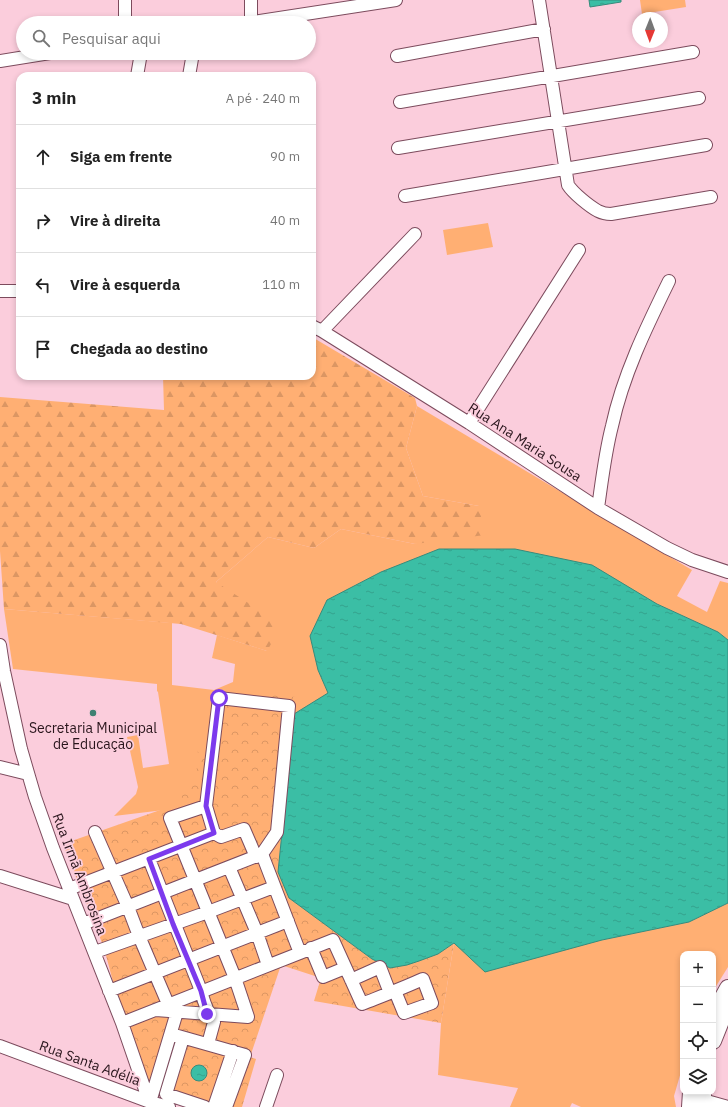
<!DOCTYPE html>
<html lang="pt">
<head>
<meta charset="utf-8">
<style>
  body { margin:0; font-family:"IBM Plex Sans",sans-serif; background:#f6f6f6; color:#222 }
  .controls { position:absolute; right:12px; bottom:12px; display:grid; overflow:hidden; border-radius:8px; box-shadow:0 2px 6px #0003 }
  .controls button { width:36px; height:36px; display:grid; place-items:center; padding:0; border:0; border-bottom:1px solid #e0e0e0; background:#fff; color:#222; font:20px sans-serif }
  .compass { position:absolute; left:632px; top:12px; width:36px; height:36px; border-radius:50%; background:#fff; box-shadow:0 2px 6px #0003; rotate:181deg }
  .stop { position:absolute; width:12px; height:12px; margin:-9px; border:3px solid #7c3aed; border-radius:50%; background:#fff }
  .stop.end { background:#7c3aed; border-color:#fff; box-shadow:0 1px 4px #0008 }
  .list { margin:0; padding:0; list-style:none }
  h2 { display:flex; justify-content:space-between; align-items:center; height:52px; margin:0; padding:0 16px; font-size:17px }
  h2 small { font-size:13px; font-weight:400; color:#767676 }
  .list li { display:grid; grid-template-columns:26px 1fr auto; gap:12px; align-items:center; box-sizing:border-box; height:64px; padding:0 16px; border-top:1px solid #e0e0e0 }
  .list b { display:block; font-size:15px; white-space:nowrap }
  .list em { font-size:13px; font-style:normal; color:#767676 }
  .icon { flex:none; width:22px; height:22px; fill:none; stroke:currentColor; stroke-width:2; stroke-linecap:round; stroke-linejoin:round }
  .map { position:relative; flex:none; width:728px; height:1107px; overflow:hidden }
  .search { position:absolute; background:#fff; box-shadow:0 2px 6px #0003; left:16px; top:16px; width:300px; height:44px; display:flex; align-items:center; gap:10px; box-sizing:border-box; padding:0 14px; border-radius:22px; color:#767676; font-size:15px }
  .panel { position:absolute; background:#fff; box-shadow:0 2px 6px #0003; left:16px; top:72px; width:300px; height:308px; border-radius:12px }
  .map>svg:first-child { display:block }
  .green { fill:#ffaf73 }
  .forest { fill:url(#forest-firs) }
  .park { fill:url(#park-crowns); fill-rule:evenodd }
  .water { fill:url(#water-ripples); stroke:#368b7c }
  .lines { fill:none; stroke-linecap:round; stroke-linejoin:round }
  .minor-casing { stroke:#7c4b5d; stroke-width:14 }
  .major-casing { stroke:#7c4b5d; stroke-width:18 }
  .minor { stroke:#fff; stroke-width:12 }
  .major { stroke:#fff; stroke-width:16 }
  .route { stroke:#7c3aed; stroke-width:5 }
  .poi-dot { fill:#3f8172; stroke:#fbcddc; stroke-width:1.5 }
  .labels { text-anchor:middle; stroke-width:3.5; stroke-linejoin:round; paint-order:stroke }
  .street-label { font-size:14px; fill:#29151c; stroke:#fbcddc }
  .poi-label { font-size:14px; fill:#29151c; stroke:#fbcddc }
</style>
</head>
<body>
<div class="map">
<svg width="728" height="1107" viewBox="0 0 728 1107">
  <defs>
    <pattern id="forest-firs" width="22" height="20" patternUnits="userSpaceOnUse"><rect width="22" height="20" fill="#ffaf73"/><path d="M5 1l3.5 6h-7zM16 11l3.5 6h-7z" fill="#db9663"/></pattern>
    <pattern id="park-crowns" width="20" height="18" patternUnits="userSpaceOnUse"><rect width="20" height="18" fill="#ffaf73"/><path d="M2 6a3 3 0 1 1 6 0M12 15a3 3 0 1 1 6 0" fill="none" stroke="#db9663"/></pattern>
    <pattern id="water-ripples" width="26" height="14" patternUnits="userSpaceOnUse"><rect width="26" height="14" fill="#3bbea5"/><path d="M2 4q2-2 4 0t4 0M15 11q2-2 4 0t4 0" fill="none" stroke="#34a28d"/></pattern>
  </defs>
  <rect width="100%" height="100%" fill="#fbcddc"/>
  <path class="green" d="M640,0H685L686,7L642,14Z
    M488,223L493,247L447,255L443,230Z
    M417,406L692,570L677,596L707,612L720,581L728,583V640L718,632L657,604L318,670L329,694L294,714L295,697L207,745L200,782L181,808L114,816L136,794L138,787L127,737L138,735L143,768L169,764L158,692L157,691V684L13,669L4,609L172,623V685L214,690L233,682L235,664L212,658L217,635L267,651L216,582L268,537L314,548L341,529L415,544L479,506L423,496L406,448Z
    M728,903V967L713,991V954H683V1065L674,1096L676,1107H581L572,1103L570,1107H510L518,1088L438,1075L441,1023L454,943L602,940L689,922Z"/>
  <path class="forest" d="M312,337L415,398L417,406L406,448L423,496L479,506L485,535L415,544L341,529L314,548L268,537L216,582L282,625L267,651L181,624L4,609L0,551V397L164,410L163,376H312Z"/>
  <path class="park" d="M214,690L296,697L278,871L289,898L372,959L390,968L438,954L454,943L441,1023L314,1001L321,978L281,965L250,1057L256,1059L242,1107H194L153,1093L115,989L104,948L63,844L163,809L181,808L183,782H199L196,780L198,749L207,745ZM199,1065L204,1066L207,1074L205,1079L192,1078L191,1074Z"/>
  <path class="water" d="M589,0H621V2L590,7Z
    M439,549H515L592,565L657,604L718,632L728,640V903L689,922L602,940L485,972L454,943L438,954L419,961L407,965L390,968L372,959L289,898L278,872L294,714L328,693L318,670L310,636L327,600L381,572Z
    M191 1073a8 8 0 1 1 16 0a8 8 0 1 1-16 0Z"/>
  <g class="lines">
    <defs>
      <path id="minor" d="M125,0V23
        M251,0V22
        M539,0L568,185C573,193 589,206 598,211C602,213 606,214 611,214L711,197
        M247,23L396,0
        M397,56L544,29
        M0,61L50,53
        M137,76L141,53
        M189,76L193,53
        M400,102L693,52
        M398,148L699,98
        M405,196L706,145
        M0,291H20
        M312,326L322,331L469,423L598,508L667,548L692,560L728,572
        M322,331L415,234
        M469,423L579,250
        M598,508C602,480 605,453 612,426C623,375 646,328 669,281
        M0,645L4,671L21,749L35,797L53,848L122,1023L151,1107
        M0,767L28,774
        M95,832L128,907L139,936L171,1011
        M214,833L221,837L244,829L256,857
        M149,859C165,900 181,941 198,983C203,996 205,1010 214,1022L208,1044
        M229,867L257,933L268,965
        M0,876L73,899
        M69,889L214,833L206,806L219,698L289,706L277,832L262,854L300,953L122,1023
        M83,924L262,854
        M311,948L323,977L345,968
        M95,952L208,912L274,887
        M300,953L333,940L362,1004C382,996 403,988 423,979L432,1003L404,1013L395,991
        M351,980L380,967L390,993
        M109,991L288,921
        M156,1010L248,1017L235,978L170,818L206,806
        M171,1034L245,1055L226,1107
        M183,1038L166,1094L205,1107
        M0,1046L150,1102L169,1107
        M696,1098L728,1107
        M150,1102L177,1012
        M214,1107L233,1051
        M266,1107L277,1075"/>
      <path id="major" d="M713,1015L728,988
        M713,1041L721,1021L728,1010
        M690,1107L691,1092
        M703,1107V1092"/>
    </defs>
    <use href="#minor" class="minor-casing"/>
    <use href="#major" class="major-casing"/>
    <use href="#minor" class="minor"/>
    <use href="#major" class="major"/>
  </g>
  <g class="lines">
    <path class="route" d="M207,1014L201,991L173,924L149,859L214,833L206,806L219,698"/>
  </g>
  <circle class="poi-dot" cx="93" cy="713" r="4"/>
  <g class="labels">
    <g class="street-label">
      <text transform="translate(525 442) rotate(33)" y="5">Rua Ana Maria Sousa</text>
      <text transform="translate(80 874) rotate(69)" y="5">Rua Irmã Ambrosina</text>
      <text transform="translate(90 1063) rotate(20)" y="5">Rua Santa Adélia</text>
    </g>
    <g class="poi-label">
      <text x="93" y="733">Secretaria Municipal<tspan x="93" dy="16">de Educação</tspan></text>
    </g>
  </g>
</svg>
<div class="controls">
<button>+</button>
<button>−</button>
<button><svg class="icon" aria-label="locate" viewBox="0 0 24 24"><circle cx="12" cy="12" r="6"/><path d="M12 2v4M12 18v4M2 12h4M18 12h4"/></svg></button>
<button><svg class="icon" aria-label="layers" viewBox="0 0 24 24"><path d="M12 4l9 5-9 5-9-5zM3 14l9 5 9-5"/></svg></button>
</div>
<svg class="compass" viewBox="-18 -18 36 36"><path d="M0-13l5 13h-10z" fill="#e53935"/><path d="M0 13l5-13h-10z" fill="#767676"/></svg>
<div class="stop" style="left:219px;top:698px"></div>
<div class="stop end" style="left:207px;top:1014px"></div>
<div class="search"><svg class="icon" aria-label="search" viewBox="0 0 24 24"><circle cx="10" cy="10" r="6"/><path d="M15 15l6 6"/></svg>Pesquisar aqui</div>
<section class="panel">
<h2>3 min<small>A pé · 240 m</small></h2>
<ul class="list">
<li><svg class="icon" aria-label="ahead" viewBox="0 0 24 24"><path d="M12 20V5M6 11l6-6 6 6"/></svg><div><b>Siga em frente</b></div><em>90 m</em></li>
<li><svg class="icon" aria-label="right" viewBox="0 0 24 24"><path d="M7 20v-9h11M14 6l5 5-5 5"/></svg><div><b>Vire à direita</b></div><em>40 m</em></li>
<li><svg class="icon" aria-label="left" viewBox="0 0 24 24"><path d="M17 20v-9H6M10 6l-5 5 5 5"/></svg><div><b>Vire à esquerda</b></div><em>110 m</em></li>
<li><svg class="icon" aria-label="arrive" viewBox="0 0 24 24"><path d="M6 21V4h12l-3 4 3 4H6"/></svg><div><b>Chegada ao destino</b></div></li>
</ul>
</section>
</div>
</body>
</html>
